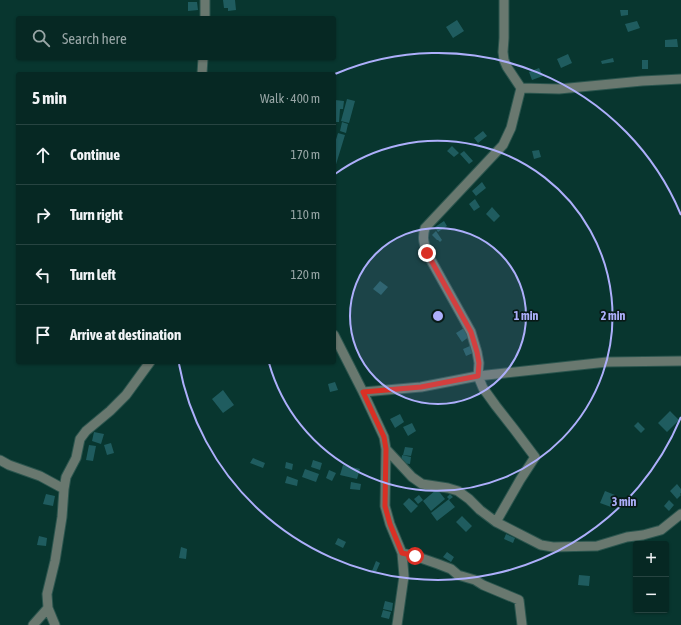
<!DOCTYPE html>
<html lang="en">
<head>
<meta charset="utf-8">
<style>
  body { margin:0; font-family:"Asap Condensed",sans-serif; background:#0f302b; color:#f1f3f6 }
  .controls { position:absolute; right:12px; bottom:12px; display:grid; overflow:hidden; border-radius:4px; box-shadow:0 1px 3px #0004 }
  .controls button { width:36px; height:36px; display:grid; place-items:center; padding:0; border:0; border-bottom:1px solid #274441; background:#062823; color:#f1f3f6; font:20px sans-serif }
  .stop { position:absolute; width:12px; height:12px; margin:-9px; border:3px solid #d93025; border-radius:50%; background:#fff }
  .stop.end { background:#d93025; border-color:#fff; box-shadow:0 1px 4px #0008 }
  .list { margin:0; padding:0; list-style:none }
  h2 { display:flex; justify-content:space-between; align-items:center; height:52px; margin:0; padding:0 16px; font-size:17px }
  h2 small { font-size:13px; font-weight:400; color:#98a6a6 }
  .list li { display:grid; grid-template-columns:26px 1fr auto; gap:12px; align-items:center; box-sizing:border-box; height:60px; padding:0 16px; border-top:1px solid #274441 }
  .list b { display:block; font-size:15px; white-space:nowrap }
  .list em { font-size:13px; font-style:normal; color:#98a6a6 }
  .icon { flex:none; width:22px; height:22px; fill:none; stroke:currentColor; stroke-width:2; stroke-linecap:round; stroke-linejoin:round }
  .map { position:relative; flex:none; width:681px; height:625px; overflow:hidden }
  .search { position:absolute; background:#062823; box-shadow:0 1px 3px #0004; left:16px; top:16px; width:320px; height:44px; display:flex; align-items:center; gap:10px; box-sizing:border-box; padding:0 14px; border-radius:4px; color:#98a6a6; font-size:15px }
  .panel { position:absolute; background:#062823; box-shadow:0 1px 3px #0004; left:16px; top:72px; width:320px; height:292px; border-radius:4px }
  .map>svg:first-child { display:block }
  .building { fill:#1f5c5f }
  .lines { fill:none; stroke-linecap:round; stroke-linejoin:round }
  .minor-casing { stroke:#2b554e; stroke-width:11 }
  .minor { stroke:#69786f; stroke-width:9 }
  .route { stroke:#d93025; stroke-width:5 }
  .ring { fill:none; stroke:#adaffb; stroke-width:2 }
  .centre { fill:#adaffb; stroke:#081a17; stroke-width:2 }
  .ring-label { font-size:12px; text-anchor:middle; font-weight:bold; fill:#adaffb; stroke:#081a17; stroke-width:3.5; stroke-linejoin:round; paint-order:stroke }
</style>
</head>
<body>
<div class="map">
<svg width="681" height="625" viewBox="0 0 681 625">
  <rect width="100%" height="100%" fill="#08362f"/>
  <path class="building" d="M223,0H235L236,10L228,11V8H224Z
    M188,2H197L198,10L188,11Z
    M620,10H628V15L621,16Z
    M457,20L464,31L453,38L446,27Z
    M637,21L640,28L628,32L625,24Z
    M677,39L678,47H665V40Z
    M568,54L572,63L561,68L557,59Z
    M613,58L614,62L602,64L601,61Z
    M642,60H648V69H642Z
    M539,68L543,76L532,80L529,72Z
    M347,99L355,101L349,123L341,121Z
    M335,100L344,101L343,109H340L339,122H334Z
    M342,122L348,124L346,133L340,131Z
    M483,131L487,136L478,143L474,138Z
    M338,133L345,135L334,171V146Z
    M452,146L459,153L454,157L447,151Z
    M539,150L541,157L534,159L532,151Z
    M464,151L473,161L469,164L460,154Z
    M482,182L486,188L476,196L472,191Z
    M475,199L480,207L474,211L469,204Z
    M492,207L500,216L494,222L486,214Z
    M444,221L447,226L438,232L435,227Z
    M436,231L442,240L440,242L438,240H437L432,235Z
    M380,281L388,287L381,295L373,289Z
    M464,328L470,336L462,342L456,333Z
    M470,346L473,353L466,356L463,349Z
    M335,382L338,390L330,392L328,384Z
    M223,390L234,405L223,413L212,399Z
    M670,411L679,420L667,432L658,423Z
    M400,414L404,422L395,428L390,419Z
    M638,422L645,429L641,433L634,426Z
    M412,423L416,431L408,436L403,427Z
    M94,432L104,434L101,444L92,441Z
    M111,443L114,453L107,455L104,445Z
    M89,445L96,446L93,461L86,460Z
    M405,447L413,448L411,456L403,455Z
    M402,455L411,457L410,464L401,463Z
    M253,458L265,463L263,468L250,463Z
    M313,460L322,463L320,470L311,467Z
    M286,462L293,464L292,470L285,468Z
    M343,465L360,469L357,479L340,475Z
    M305,469L319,474L316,482L302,477Z
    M329,470L336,473L332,481L326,478Z
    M287,476L298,480L297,486L285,483Z
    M351,482L361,484L360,490L350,489Z
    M677,484L681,489V493L680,494L681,495L677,499L670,491Z
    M437,489L445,499L431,511L423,501Z
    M605,491L615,495L611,507L600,503Z
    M46,494L55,496L53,506L43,504Z
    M450,494L453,497L449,500L455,507L437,521L431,513L449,499L447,497Z
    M419,495L423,500L418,504L414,499Z
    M409,498L418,506L411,513L403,504Z
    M669,500L674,505L669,511L664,506Z
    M462,516L472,526L466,532L456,522Z
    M506,534L515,538L513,543L504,539Z
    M39,536L47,538L46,546L37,545Z
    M338,538L346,542L343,548L335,544Z
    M181,547L187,549L186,559L179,558Z
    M447,552L454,557L451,562L443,557Z
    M376,561L380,563L376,572L372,571Z
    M579,575L590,576L589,586L578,585Z
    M385,601L393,603L392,611L383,609Z
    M383,610L391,612L389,619L381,617Z"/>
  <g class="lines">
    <defs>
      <path id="minor" d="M205,18V0
        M202,74L203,58
        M521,88L559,89L642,81L681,79
        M334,335L363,392L384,437L386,449L385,506L390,524L402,553L404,576L397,625
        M363,392L421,387L478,376L607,362L681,361
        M386,449L412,477L422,484L448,488L458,491L469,499L480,510L496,522L541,545L553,547L597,546L627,537L643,535L661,530L681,514
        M0,460L9,465L40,476L64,489
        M496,522L520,480L535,457L514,429L496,406L483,388L478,376L479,363L477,352L471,332L427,253C424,243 422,238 425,228L503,145L511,128L521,88L507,67L504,60L503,52L504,38V0
        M402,553L415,556L438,564L451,569L458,575L475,580L483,585L519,600L522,625
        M33,625L48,608
        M55,625L48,608L47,594L55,561L62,517L64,489L66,477L76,458L80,439L86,431L110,411L126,395L150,362"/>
    </defs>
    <use href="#minor" class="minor-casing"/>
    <use href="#minor" class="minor"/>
  </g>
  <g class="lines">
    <path class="route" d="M415,556L402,553L390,524L385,506L386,449L384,437L363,392L421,387L478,376L479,363L477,352L471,332L427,253"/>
  </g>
  <circle cx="438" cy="316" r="88" fill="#adaffb" fill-opacity=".12"/>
  <g class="ring">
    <circle cx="438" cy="316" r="88"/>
    <path d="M335 174A175 175 0 1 1 269 363"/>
    <path d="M681 417A263 263 0 0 1 179 364M335 74A263 263 0 0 1 681 215"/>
  </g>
  <circle cx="438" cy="316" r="6" class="centre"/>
  <g class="ring-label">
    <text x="526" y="320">1 min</text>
    <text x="613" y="320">2 min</text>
    <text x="624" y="506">3 min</text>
  </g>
</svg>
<div class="controls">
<button>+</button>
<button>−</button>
</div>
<div class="stop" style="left:415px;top:556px"></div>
<div class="stop end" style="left:427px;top:253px"></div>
<div class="search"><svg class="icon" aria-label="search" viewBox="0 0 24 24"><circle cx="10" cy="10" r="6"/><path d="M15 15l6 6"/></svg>Search here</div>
<section class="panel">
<h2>5 min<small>Walk · 400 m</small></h2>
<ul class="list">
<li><svg class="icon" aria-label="ahead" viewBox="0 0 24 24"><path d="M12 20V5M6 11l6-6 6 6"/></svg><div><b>Continue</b></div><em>170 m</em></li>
<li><svg class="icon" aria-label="right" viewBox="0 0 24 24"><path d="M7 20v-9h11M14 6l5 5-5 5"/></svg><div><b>Turn right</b></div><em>110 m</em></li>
<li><svg class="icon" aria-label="left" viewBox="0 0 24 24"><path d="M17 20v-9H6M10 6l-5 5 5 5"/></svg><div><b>Turn left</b></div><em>120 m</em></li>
<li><svg class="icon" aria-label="arrive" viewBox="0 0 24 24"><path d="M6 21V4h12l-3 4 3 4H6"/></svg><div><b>Arrive at destination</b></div></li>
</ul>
</section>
</div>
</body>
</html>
